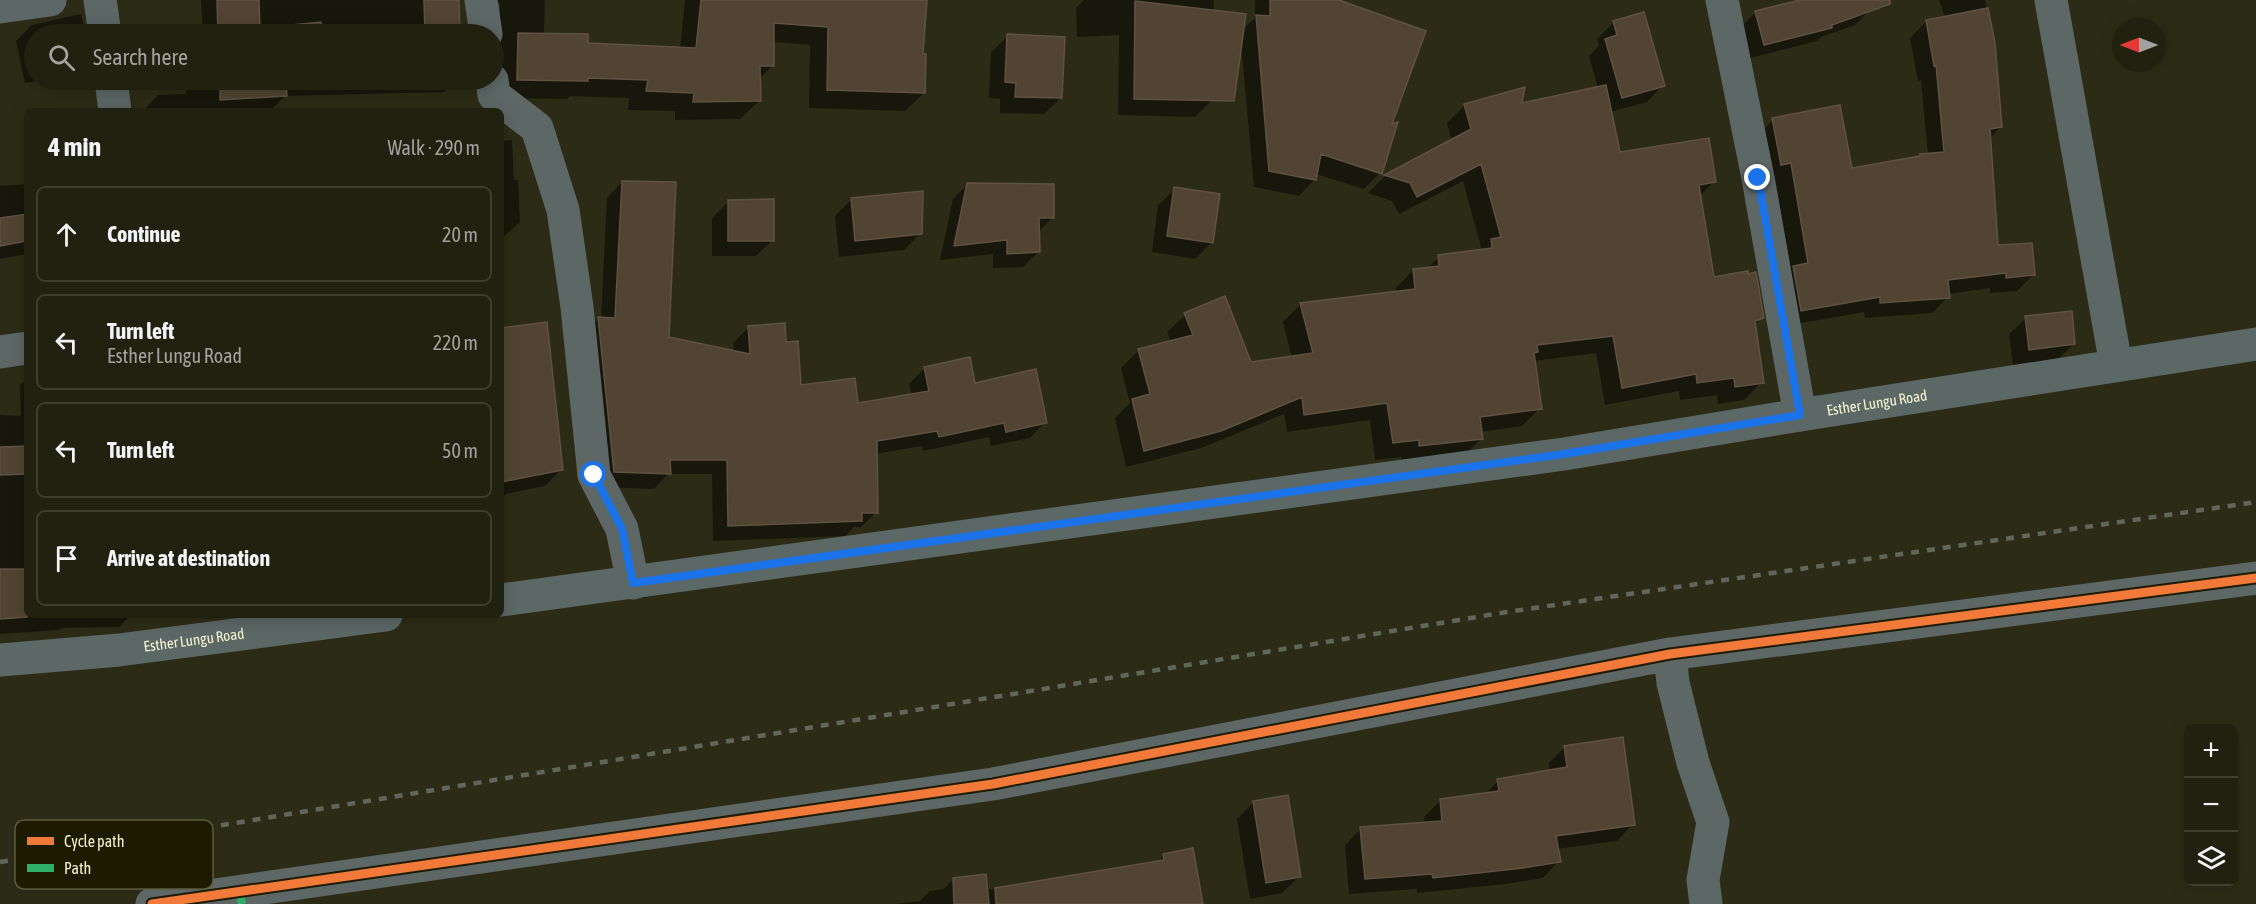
<!DOCTYPE html>
<html lang="en">
<head>
<meta charset="utf-8">
<style>
  body { margin:0; font-family:"Asap Condensed",sans-serif; background:#2d2e1e; color:#f1f3f6 }
  .controls { position:absolute; right:18px; bottom:18px; display:grid; overflow:hidden; border-radius:9px; box-shadow:0 3px 15px #0003 }
  .controls button { width:54px; height:54px; display:grid; place-items:center; padding:0; border:0; border-bottom:2px solid #3e3e30; background:#212110; color:#f1f3f6; font:30px sans-serif }
  .compass { position:absolute; left:2112px; top:18px; width:54px; height:54px; border-radius:50%; background:#212110; box-shadow:0 3px 15px #0003; rotate:270deg }
  .stop { position:absolute; width:18px; height:18px; margin:-14px; border:4px solid #1a73e8; border-radius:50%; background:#fff }
  .stop.end { background:#1a73e8; border-color:#fff; box-shadow:0 2px 6px #0008 }
  .list { margin:0; padding:0; list-style:none }
  h2 { display:flex; justify-content:space-between; align-items:center; height:78px; margin:0; padding:0 24px; font-size:26px }
  h2 small { font-size:20px; font-weight:400; color:#a2a39f }
  .list li { display:grid; grid-template-columns:39px 1fr auto; gap:18px; align-items:center; box-sizing:border-box; height:96px; margin:0 12px 12px; padding:0 12px; border:2px solid #3e3e30; border-radius:9px }
  .list b { display:block; font-size:22px; white-space:nowrap }
  .list p { margin:0; font-size:20px; white-space:nowrap; color:#a2a39f }
  .list em { font-size:20px; font-style:normal; color:#a2a39f }
  .icon { flex:none; width:33px; height:33px; fill:none; stroke:currentColor; stroke-width:2; stroke-linecap:round; stroke-linejoin:round }
  .map { position:relative; flex:none; width:2256px; height:904px; overflow:hidden }
  .search { position:absolute; background:#212110; box-shadow:0 3px 15px #0003; left:24px; top:24px; width:480px; height:66px; display:flex; align-items:center; gap:15px; box-sizing:border-box; padding:0 21px; border-radius:33px; color:#a2a39f; font-size:22px }
  .panel { position:absolute; background:#212110; box-shadow:0 3px 15px #0003; left:24px; top:108px; width:480px; height:510px; border-radius:9px }
  .map>svg:first-child { display:block }
  .shadow { fill:#0007 }
  .building { fill:#514432; stroke:#5f5243; stroke-width:1.5 }
  .lines { fill:none; stroke-linecap:round; stroke-linejoin:round }
  .street { stroke:#5c6766; stroke-width:33 }
  .secondary { stroke:#5c6866; stroke-width:33 }
  .rail { stroke:#61665a; stroke-width:4.5; stroke-dasharray:8 8; stroke-linecap:butt }
  .quiet { stroke:#2db169; stroke-width:8; stroke-dasharray:15 8; stroke-linecap:butt }
  .cycleway-casing { stroke:#1c1b00; stroke-width:13 }
  .cycleway { stroke:#f17a3a; stroke-width:9 }
  .route { stroke:#1a73e8; stroke-width:8 }
  .labels { text-anchor:middle; stroke-width:5; stroke-linejoin:round; paint-order:stroke }
  .street-label { font-size:15px; fill:#f3f4cf; stroke:#1c1b00 }
  .key { fill:#1c1b00; stroke:#5c5c3e; stroke-width:1.5 }
  .key-label { font-size:16px; fill:#f3f4cf }
</style>
</head>
<body>
<div class="map">
<svg width="2256" height="904" viewBox="0 0 2256 904">
  <rect width="100%" height="100%" fill="#2c2c16"/>
  <path class="shadow" d="M201,0H442L458,28V34H203Z
    M481,0H545L544,35L587,45L680,49L685,0H925L922,55L924,93L905,111L809,108L810,45L773,42V65L759,79V101L740,119L675,120V111L628,110L629,98L570,96L567,99L499,98L500,3H481Z
    M1084,0H1214L1212,100L1195,117L1118,115L1119,35L1077,37L1076,8Z
    M1255,0H1336L1380,173L1364,189L1316,174L1315,179L1299,196L1254,187L1240,32L1255,18Z
    M1807,0H1866L1869,11L1855,25L1821,37L1817,41L1750,58L1742,26L1756,12Z
    M1939,0H1985L1996,60L2001,127L1989,139L1997,247L2033,275L2017,291L1990,293V288L1948,294V297L1932,313L1865,318L1864,312L1785,326L1791,270L1775,179L1766,180L1757,136L1773,120L1851,170L1928,155L1921,80L1918,81L1910,38L1926,22L1945,18Z
    M81,14L86,34H34V80H42L25,83L16,41L32,25Z
    M1614,22L1663,85L1647,102L1610,112L1619,154L1714,181L1700,196L1712,279L1762,317L1754,326L1762,382L1744,400L1718,404L1717,395L1680,400L1679,391L1605,405L1596,353L1534,361L1540,408L1522,426L1481,432L1482,438L1464,456L1402,463L1401,457L1375,460L1370,420L1287,432L1284,414L1201,448L1126,467L1115,418L1130,403L1121,368L1139,350L1171,342L1167,332L1185,315L1250,363L1292,358L1283,322L1301,304L1396,293V288L1413,270L1427,269L1439,257L1482,251L1463,181L1399,214L1392,201L1368,193L1385,176L1452,141L1447,123L1465,105H1520L1598,88L1589,56L1599,46L1597,39Z
    M1008,36L1061,98L1044,114L1000,113V99L989,98L991,52Z
    M193,80H457L444,92L285,96L270,111H143L158,95L186,94V87Z
    M512,140L514,180H518L520,222L501,239V141Z
    M622,182L668,339L734,352L733,343L749,327L785,343L800,387L857,405L912,396L909,384L925,368L974,384L1045,422L1030,438L991,446L989,437L923,451L922,446L875,454L876,512L861,527H854L845,536L713,541L712,474H668L654,489L599,487L583,334L598,319H601L607,198Z
    M27,184V254L0,259V186Z
    M968,184L1052,218L1038,232V252L1023,267L993,268V254L940,260L953,199Z
    M1175,189L1212,242L1195,259L1152,252L1158,205Z
    M851,200L921,233L904,250L839,257L835,216Z
    M729,201L773,240L756,256H712V218Z
    M2026,318L2074,344L2057,360L2013,366L2009,334Z
    M501,329L561,470L545,486L506,494L501,499Z
    M27,379V615H131L119,627L61,628L59,630L0,634V415L20,416L21,414L20,385Z
    M1565,747L1633,824L1617,841L1557,849L1559,861L1543,878L1506,884L1417,893V889L1349,894L1345,845L1361,829L1425,824L1424,817L1440,801L1484,795L1498,781L1550,771L1549,763Z
    M1254,802L1299,877L1282,893L1250,899L1237,819Z
    M1164,855L1199,904H895L920,901L930,891L944,889L953,879L986,890L1157,862Z"/>
  <path class="building" d="M217,0H259L260,28L321,22L322,34H218Z
    M424,0H459L460,34H425Z
    M701,0H927L923,54H926L925,93L827,90L828,27L774,23V66H760L761,101L693,102L694,93L646,91L648,80L588,78V81L517,80L518,33L588,34V43L696,48Z
    M1270,0H1339L1426,31L1392,124L1398,122L1382,174L1321,154L1316,180L1269,171L1256,15L1270,16Z
    M1800,0H1890V4L1832,25V28L1764,45L1755,11Z
    M1135,1L1246,14L1234,101L1134,99Z
    M1988,8L1995,43L2002,127L1990,129L1998,245L2032,243L2035,275L2006,278V273L1948,280L1950,298L1880,303V297L1801,311L1793,266L1808,263L1791,163L1781,165L1772,118L1840,105L1852,168L1920,156V154L1944,152L1936,65L1934,66L1926,20Z
    M1644,12L1665,86L1622,98L1605,39L1617,35L1613,21Z
    M1007,34L1065,37L1062,98L1015,97L1016,83L1005,82Z
    M220,80H326L286,81L287,96L220,100Z
    M1606,85L1620,152L1709,138L1716,182L1699,185L1714,277L1748,271V274L1756,272L1764,318L1755,321L1764,383L1735,387L1734,378L1697,383L1696,374L1622,388L1613,336L1537,345L1538,352L1534,353L1542,409L1480,417L1483,439L1419,446V440L1393,443L1387,403L1304,415L1302,397L1221,431L1144,451L1132,399L1150,394L1138,349L1193,335L1184,313L1225,296L1251,362L1313,353L1300,303L1415,289L1413,269L1439,266L1438,255L1492,248L1491,239L1501,237L1481,164L1417,197L1410,183L1384,175L1471,129L1464,104L1525,87L1522,103Z
    M622,181L676,182L669,337L750,354L748,326L785,323L786,342L798,341L801,385L855,378L858,403L929,391L924,367L970,357L975,383L1036,369L1047,423L1006,432L1004,423L939,437L937,431L877,441L878,513H862V521L728,526L727,460H670L671,474L614,472L598,317L615,318Z
    M967,183L1054,184V218H1039L1040,252L1007,254V240L954,246Z
    M1174,187L1220,194L1213,243L1167,236Z
    M923,191L922,234L855,241L851,198Z
    M774,199V241H728V200Z
    M27,214V241L0,246V218Z
    M2072,311L2075,344L2029,350L2025,316Z
    M547,322L563,470L501,482V328Z
    M27,446V474L0,475V447Z
    M0,569H27V617L0,619Z
    M1623,737L1635,825L1556,836L1561,862L1523,868L1433,878L1432,874L1365,879L1360,827L1442,821L1440,799L1499,791L1497,779L1567,767L1564,746Z
    M1288,795L1301,877L1266,883L1253,801Z
    M1193,848L1203,904H996L995,888L1164,860L1163,854Z
    M986,874L989,904H954L953,878Z"/>
  <g class="lines">
    <path class="street" d="M100,0L105,34
      M481,0L486,34
      M1722,0L1758,178L1800,415
      M2051,0L2116,365
      M0,7L50,0
      M111,80L115,111
      M492,80L494,95L537,128L563,210L577,307L594,475L622,529L633,583
      M0,352L27,348
      M1670,654L1673,683L1693,763L1713,822L1703,880L1706,904
      M152,904L993,784L1670,654L2256,578"/>
    <g class="secondary">
      <path id="s1" d="M501,600L1564,454L1800,415L2256,344"/>
      <path id="s2" d="M0,660L119,650L386,615"/>
    </g>
    <path class="rail" d="M0,862L1507,612L2256,502"/>
    <path class="quiet" d="M240,892L242,904"/>
    <defs>
      <path id="cycleway" d="M152,904L993,784L1670,654L2256,578"/>
    </defs>
    <use href="#cycleway" class="cycleway-casing"/>
    <use href="#cycleway" class="cycleway"/>
  </g>
  <g class="lines">
    <path class="route" d="M594,475L622,529L633,583L1564,454L1800,415L1758,178"/>
  </g>
  <g class="labels">
    <g class="street-label">
      <text dy="5" stroke="none"><textPath href="#s1" startOffset="1390">Esther Lungu Road</textPath></text>
      <text dy="5" stroke="none"><textPath href="#s2" startOffset="195">Esther Lungu Road</textPath></text>
    </g>
  </g>
  <rect x="15" y="820" width="198" height="69" rx="9" class="key"/>
  <rect x="27" y="837" width="27" height="8" fill="#f17a3a"/>
  <rect x="27" y="864" width="27" height="8" fill="#2db169"/>
  <g class="key-label">
    <text x="64" y="847">Cycle path</text>
    <text x="64" y="874">Path</text>
  </g>
</svg>
<div class="controls">
<button>+</button>
<button>−</button>
<button><svg class="icon" aria-label="layers" viewBox="0 0 24 24"><path d="M12 4l9 5-9 5-9-5zM3 14l9 5 9-5"/></svg></button>
</div>
<svg class="compass" viewBox="-18 -18 36 36"><path d="M0-13l5 13h-10z" fill="#e53935"/><path d="M0 13l5-13h-10z" fill="#a2a39f"/></svg>
<div class="stop" style="left:594px;top:475px"></div>
<div class="stop end" style="left:1758px;top:178px"></div>
<div class="search"><svg class="icon" aria-label="search" viewBox="0 0 24 24"><circle cx="10" cy="10" r="6"/><path d="M15 15l6 6"/></svg>Search here</div>
<section class="panel">
<h2>4 min<small>Walk · 290 m</small></h2>
<ul class="list">
<li><svg class="icon" aria-label="ahead" viewBox="0 0 24 24"><path d="M12 20V5M6 11l6-6 6 6"/></svg><div><b>Continue</b></div><em>20 m</em></li>
<li><svg class="icon" aria-label="left" viewBox="0 0 24 24"><path d="M17 20v-9H6M10 6l-5 5 5 5"/></svg><div><b>Turn left</b><p>Esther Lungu Road</p></div><em>220 m</em></li>
<li><svg class="icon" aria-label="left" viewBox="0 0 24 24"><path d="M17 20v-9H6M10 6l-5 5 5 5"/></svg><div><b>Turn left</b></div><em>50 m</em></li>
<li><svg class="icon" aria-label="arrive" viewBox="0 0 24 24"><path d="M6 21V4h12l-3 4 3 4H6"/></svg><div><b>Arrive at destination</b></div></li>
</ul>
</section>
</div>
</body>
</html>
